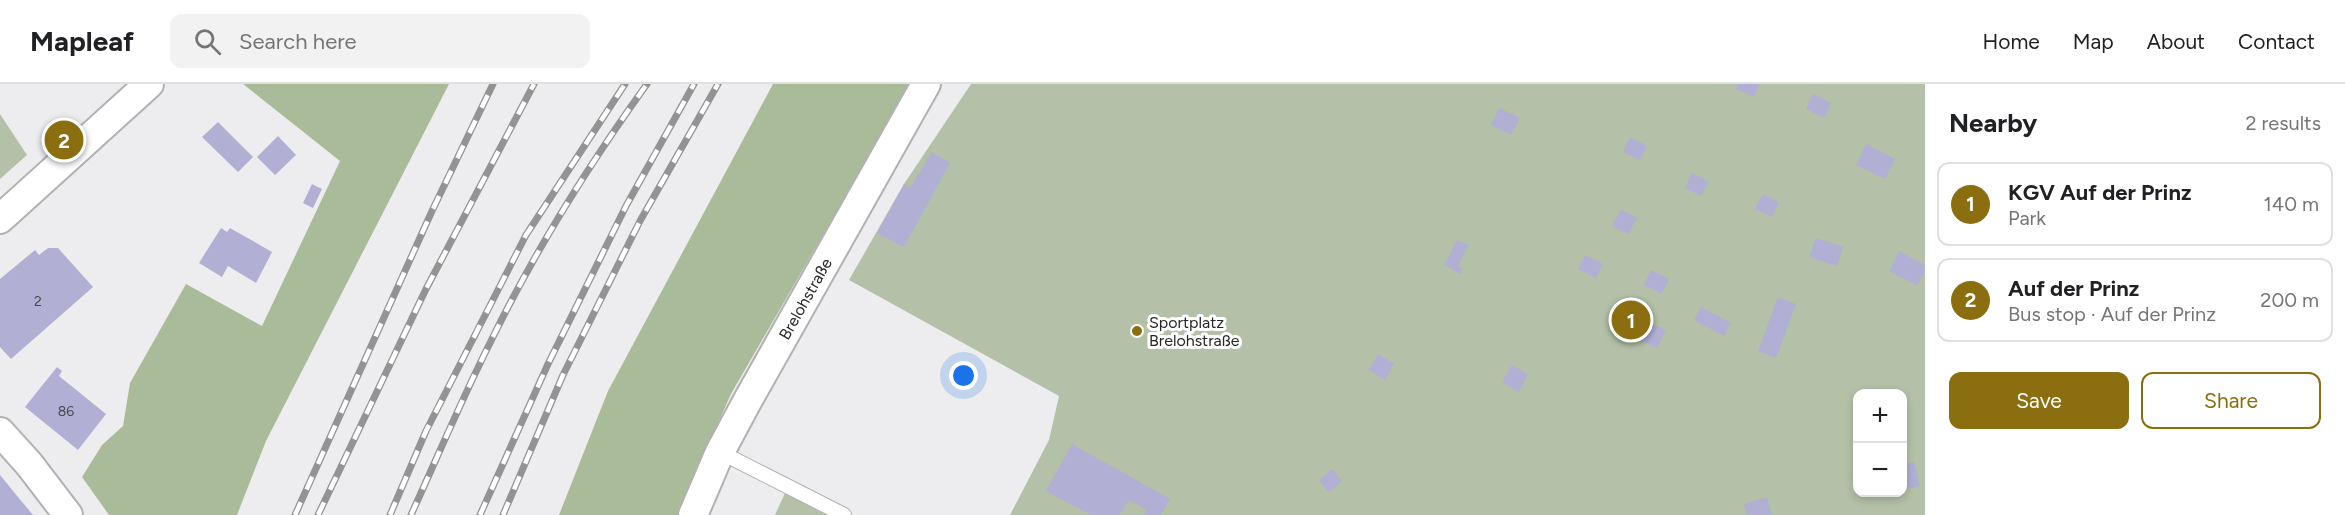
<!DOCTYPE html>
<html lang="en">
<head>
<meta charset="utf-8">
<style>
  body { margin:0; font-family:Figtree,sans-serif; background:#f2f2f2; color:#202124 }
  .controls { position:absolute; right:18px; bottom:18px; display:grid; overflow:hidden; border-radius:12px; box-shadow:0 3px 9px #0003 }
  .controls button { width:54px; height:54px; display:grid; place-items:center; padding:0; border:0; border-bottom:2px solid #e0e0e0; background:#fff; color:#202124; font:30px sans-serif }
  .you { position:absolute; left:964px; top:292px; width:21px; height:21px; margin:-15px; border:4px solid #fff; border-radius:50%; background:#1a73e8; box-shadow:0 0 0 9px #1a73e833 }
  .badge { display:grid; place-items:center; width:39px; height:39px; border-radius:50%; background:#8b6e10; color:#fff; font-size:20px; font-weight:700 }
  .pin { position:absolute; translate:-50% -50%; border:3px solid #fff; box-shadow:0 2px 6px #0006 }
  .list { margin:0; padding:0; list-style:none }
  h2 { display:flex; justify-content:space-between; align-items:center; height:78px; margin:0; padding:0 24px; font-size:26px }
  h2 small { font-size:20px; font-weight:400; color:#757577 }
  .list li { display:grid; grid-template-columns:39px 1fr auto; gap:18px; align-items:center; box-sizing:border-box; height:84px; margin:0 12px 12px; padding:0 12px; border:2px solid #e0e0e0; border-radius:12px }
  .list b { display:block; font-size:22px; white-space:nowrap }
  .list p { margin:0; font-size:20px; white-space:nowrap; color:#757577 }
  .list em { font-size:20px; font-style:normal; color:#757577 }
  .actions { display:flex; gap:12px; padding:18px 24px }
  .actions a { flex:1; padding:14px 0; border:2px solid #8b6e10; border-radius:12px; text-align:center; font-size:21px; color:#8b6e10 }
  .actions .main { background:#8b6e10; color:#fff }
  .icon { flex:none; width:33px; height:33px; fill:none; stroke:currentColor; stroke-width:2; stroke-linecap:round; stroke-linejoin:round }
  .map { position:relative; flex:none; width:1925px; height:431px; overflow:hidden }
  header { display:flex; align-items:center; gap:36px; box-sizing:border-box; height:84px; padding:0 30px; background:#fff; border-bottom:2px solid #e0e0e0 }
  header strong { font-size:28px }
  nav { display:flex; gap:33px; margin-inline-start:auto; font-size:21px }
  .search { width:420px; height:54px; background:#f2f2f2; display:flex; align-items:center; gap:15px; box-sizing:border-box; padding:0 21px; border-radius:12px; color:#757577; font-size:22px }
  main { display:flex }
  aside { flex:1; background:#fff }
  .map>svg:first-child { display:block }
  .green { fill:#b4c1a8; fill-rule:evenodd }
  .forest { fill:#aabb9a }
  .building { fill:#b1afd3 }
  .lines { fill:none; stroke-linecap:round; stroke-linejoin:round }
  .service-casing { stroke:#b1b1b3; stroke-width:16 }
  .minor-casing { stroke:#b1b1b3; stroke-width:32 }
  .service { stroke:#fff; stroke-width:14 }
  .minor { stroke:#fff; stroke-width:28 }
  .rail-casing { stroke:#939394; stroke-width:7 }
  .rail { stroke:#fff; stroke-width:4.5; stroke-dasharray:14; stroke-linecap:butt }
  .poi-dot { fill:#8b6e10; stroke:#fff; stroke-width:2 }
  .labels { text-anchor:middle; stroke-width:6; stroke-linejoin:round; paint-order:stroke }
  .number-label { font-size:14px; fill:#494851 }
  .street-label { font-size:16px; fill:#262626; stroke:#fff }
  .poi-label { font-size:16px; fill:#262626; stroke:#fff; text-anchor:start }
</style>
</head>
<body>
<header>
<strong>Mapleaf</strong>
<div class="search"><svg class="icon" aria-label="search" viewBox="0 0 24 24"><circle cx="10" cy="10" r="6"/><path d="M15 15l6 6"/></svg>Search here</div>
<nav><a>Home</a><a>Map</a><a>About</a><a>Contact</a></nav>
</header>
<main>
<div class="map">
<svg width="1925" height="431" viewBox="0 0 1925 431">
  <rect width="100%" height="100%" fill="#ededef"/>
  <path class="green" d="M971,0H1925V431H1010L1049,356L1059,312L849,196L904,100ZM1858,310H1902V408H1858Z
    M0,30L27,71L0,95Z
    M785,409L827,431H775Z"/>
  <path class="forest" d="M243,0H449L266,357L237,431H109L82,393L102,361L123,342L130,299L186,200L262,242L340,77Z
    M773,0H910L731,310L677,431H559L608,307Z"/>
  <path class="building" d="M1738,0H1760L1754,13L1736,5Z
    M1813,10L1831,19L1824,34L1806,25Z
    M1499,24L1520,34L1511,51L1491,41Z
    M218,38L253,73L238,88L202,53Z
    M278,52L296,71L275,91L257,73Z
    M1630,53L1647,62L1640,76L1623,68Z
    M1866,60L1895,75L1885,95L1856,81Z
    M932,68L950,79L904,163L877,149L904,100L910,104Z
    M1692,89L1709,98L1701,112L1685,104Z
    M312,100L322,105L313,124L303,119Z
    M1763,110L1779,118L1772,133L1755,125Z
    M1621,125L1637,134L1628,150L1612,142Z
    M221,144L227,148L230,144L272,168L256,199L228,182L222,193L199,179Z
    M1816,154L1843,163L1837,182L1809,173Z
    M1457,156L1469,161L1458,182L1463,185L1460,190L1444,181Z
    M48,164H58L93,203L11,275L0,263V195L35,166L39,171Z
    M1899,167L1925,181V187L1917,202L1889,187Z
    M1585,171L1603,180L1596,194L1578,185Z
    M1651,186L1669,195L1662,210L1644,201Z
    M1778,213L1796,220L1776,274L1758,267Z
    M1701,223L1731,239L1724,252L1694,236Z
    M1651,239L1666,246L1657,264L1642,257Z
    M1378,270L1394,280L1385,296L1369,286Z
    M1512,281L1528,290L1519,308L1502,298Z
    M57,283L62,287L59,292L106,330L78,366L25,323Z
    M1072,360L1170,415L1161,431H1144L1147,426L1129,416L1120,431H1091L1046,407Z
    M1914,378L1920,402L1902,406V381Z
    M1332,385L1342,397L1329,408L1319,396Z
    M0,391L18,413L33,431H0Z
    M1767,413L1772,431H1747L1744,420Z"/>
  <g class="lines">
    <defs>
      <path id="service" d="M720,368L844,431"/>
      <g id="minor">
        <path d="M0,135L149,0"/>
        <path d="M0,348L29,380L68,431"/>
        <path id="s1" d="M693,431L720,368L749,314L926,0"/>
      </g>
    </defs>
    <use href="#service" class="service-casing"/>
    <use href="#minor" class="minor-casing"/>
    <use href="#service" class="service"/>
    <use href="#minor" class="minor"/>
    <defs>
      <path id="rail" d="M295,431L432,127L493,0
        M318,431L426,205L534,0
        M390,431L426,347L526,151L625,0
        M411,431C437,374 461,317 489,261C533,170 588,82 647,0
        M480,431L548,280L626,122L694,0
        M503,431L563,291L640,137L718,0"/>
    </defs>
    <use href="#rail" class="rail-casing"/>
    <use href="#rail" class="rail"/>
  </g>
  <circle class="poi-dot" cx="1137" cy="247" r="6"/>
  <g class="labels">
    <g class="number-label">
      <text x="38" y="222">2</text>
      <text x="66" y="332">86</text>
    </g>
    <g class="street-label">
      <text dy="6" stroke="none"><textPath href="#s1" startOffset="244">Brelohstraße</textPath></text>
    </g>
    <g class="poi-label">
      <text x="1149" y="244">Sportplatz<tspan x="1149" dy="18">Brelohstraße</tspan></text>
    </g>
  </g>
</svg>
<div class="controls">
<button>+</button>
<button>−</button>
</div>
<div class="you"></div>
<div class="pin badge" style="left:1631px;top:236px">1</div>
<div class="pin badge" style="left:64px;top:56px">2</div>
</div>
<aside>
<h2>Nearby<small>2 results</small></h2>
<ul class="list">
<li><span class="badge">1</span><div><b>KGV Auf der Prinz</b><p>Park</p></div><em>140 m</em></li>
<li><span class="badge">2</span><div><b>Auf der Prinz</b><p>Bus stop · Auf der Prinz</p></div><em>200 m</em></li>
</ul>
<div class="actions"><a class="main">Save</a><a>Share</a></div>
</aside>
</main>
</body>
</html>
